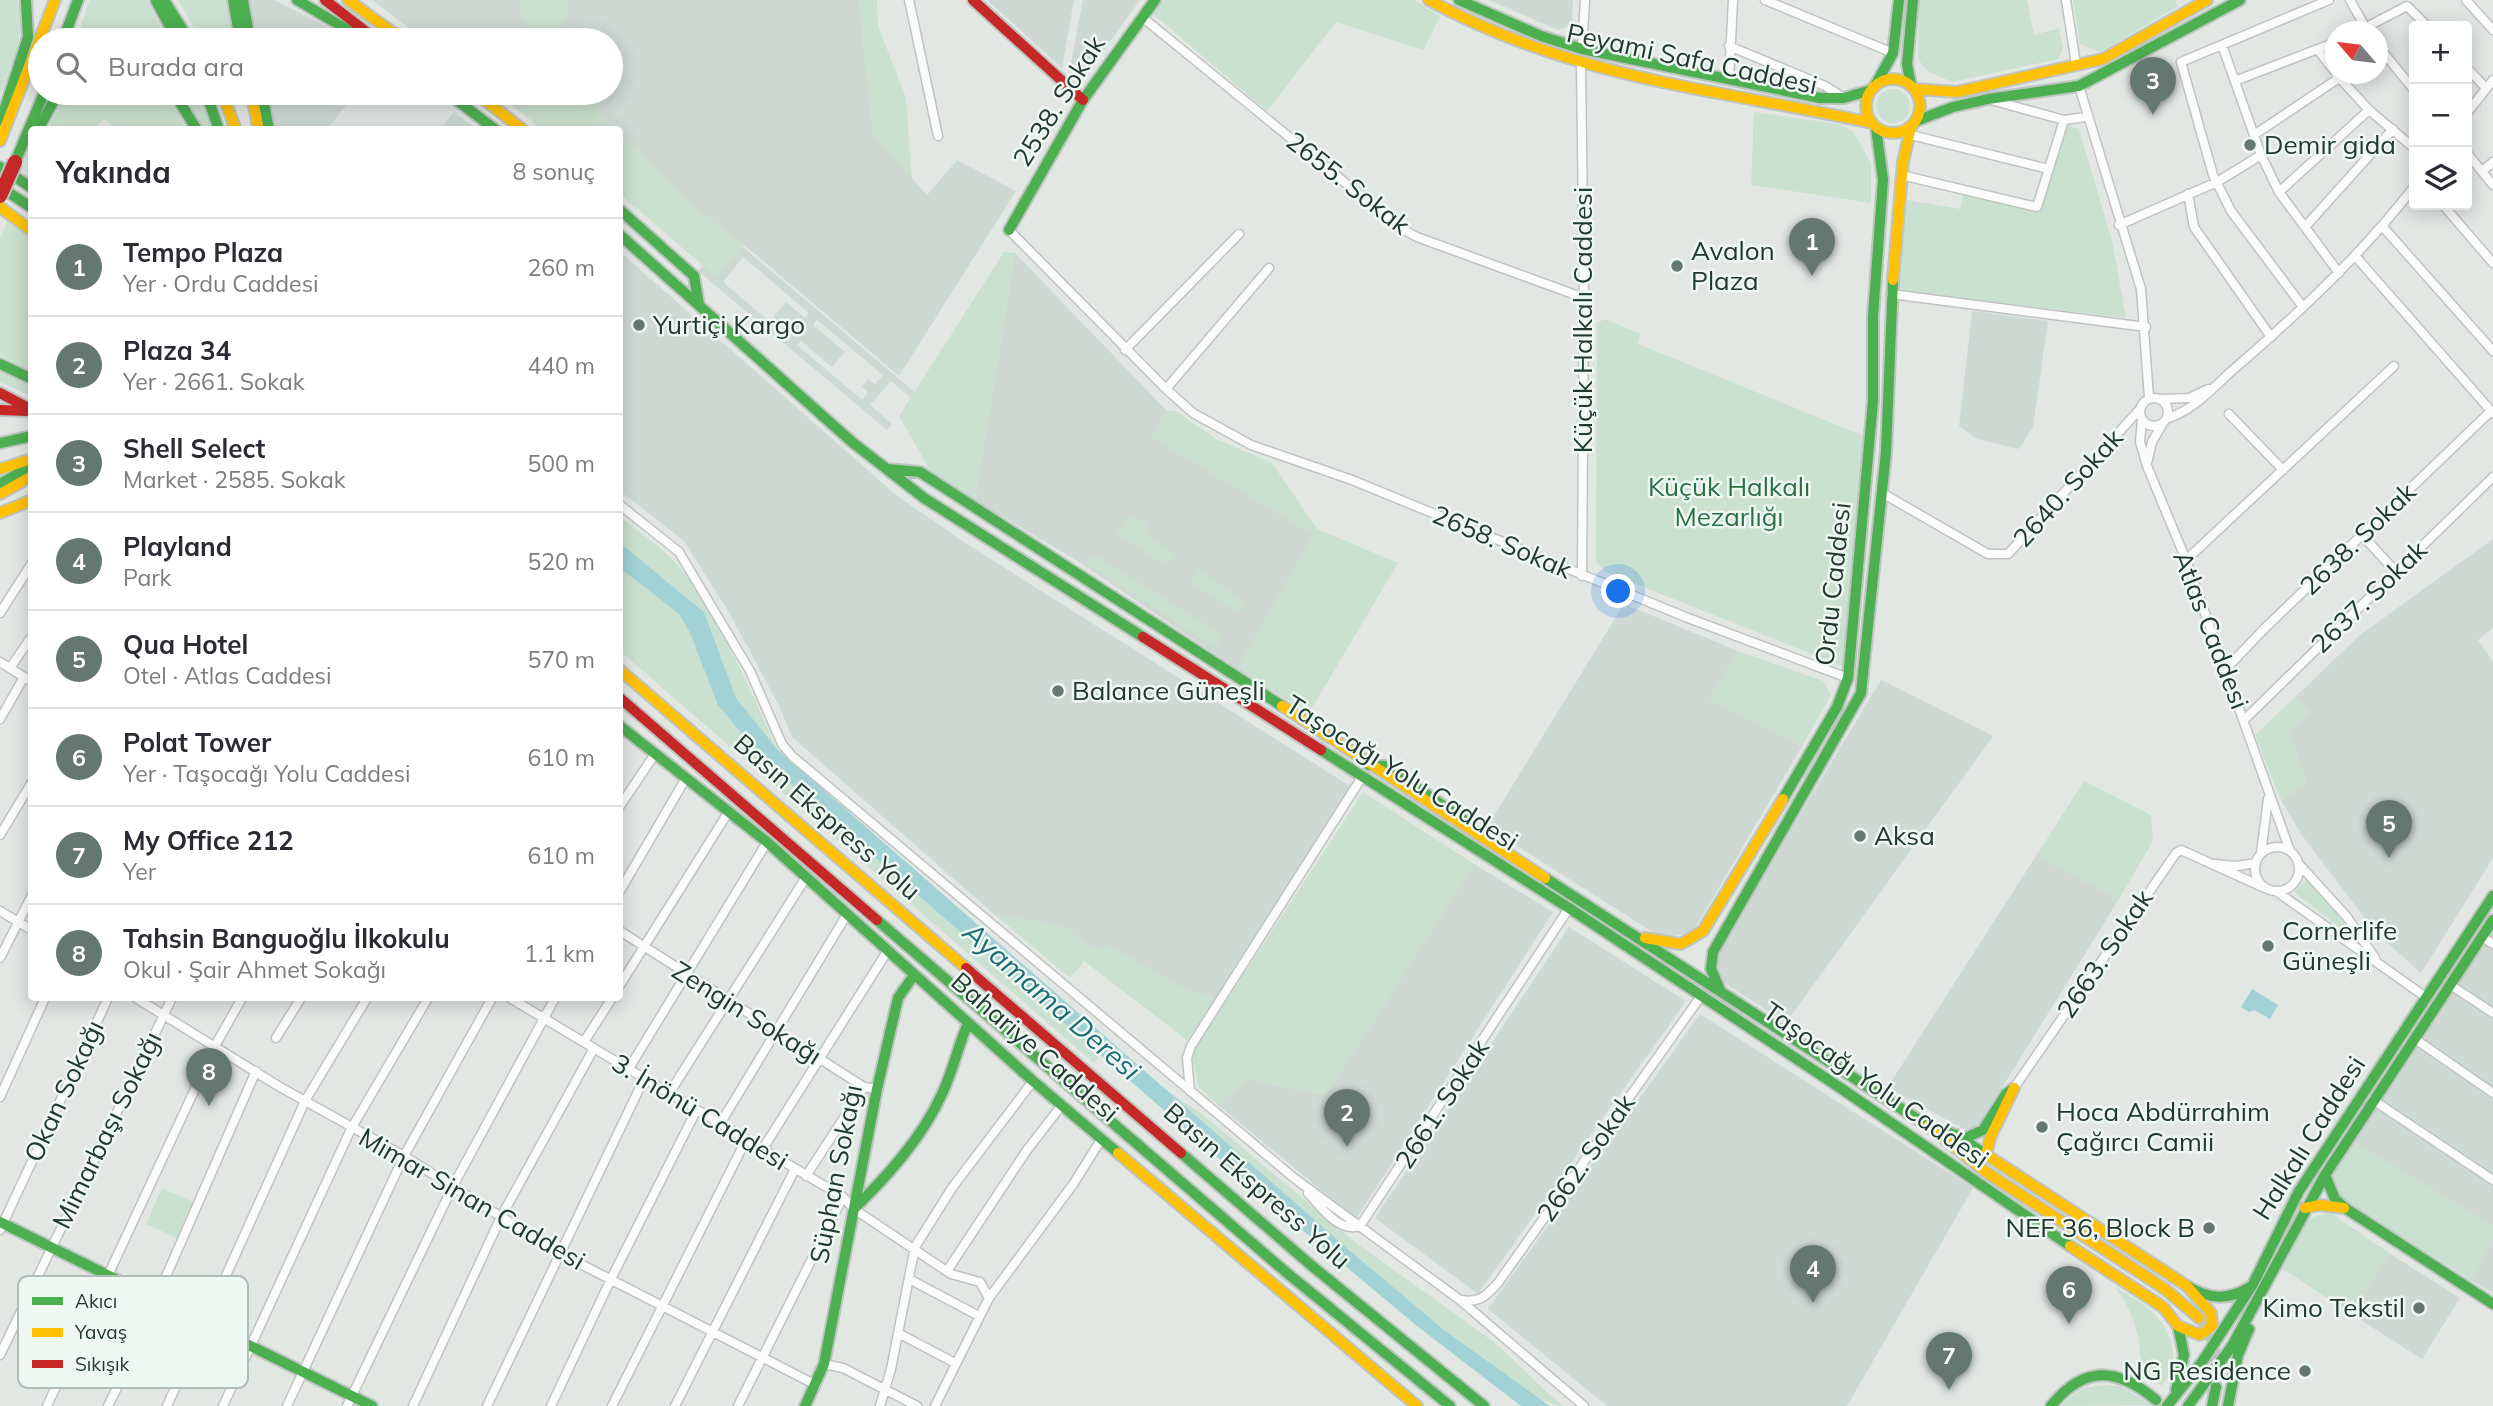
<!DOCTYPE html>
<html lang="tr">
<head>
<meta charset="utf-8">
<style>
  body { margin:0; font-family:Mulish,sans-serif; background:#f2f2f3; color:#2b2b33 }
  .controls { position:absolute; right:21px; top:21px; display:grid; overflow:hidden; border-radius:7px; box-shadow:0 4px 18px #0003 }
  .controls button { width:63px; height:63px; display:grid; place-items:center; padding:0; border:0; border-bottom:2px solid #e1e1e2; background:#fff; color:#2b2b33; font:35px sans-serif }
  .compass { position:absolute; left:2325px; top:21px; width:63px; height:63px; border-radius:50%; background:#fff; box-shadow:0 4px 18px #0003; rotate:298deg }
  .you { position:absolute; left:1619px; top:592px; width:24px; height:24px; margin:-18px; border:5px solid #fff; border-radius:50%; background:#1a73e8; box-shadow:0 0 0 10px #1a73e833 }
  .badge { display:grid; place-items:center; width:46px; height:46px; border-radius:50%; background:#647770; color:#fff; font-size:23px; font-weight:700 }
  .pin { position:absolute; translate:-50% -58px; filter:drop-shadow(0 2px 4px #0008) }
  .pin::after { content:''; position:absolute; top:37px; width:24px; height:21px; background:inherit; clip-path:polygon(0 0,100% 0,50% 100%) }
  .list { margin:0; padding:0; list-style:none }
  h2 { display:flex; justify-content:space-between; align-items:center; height:91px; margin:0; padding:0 28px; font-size:30px }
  h2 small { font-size:23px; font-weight:400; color:#7c7c81 }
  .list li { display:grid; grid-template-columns:46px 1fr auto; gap:21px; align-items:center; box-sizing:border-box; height:98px; padding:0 28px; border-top:2px solid #e1e1e2 }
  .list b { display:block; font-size:26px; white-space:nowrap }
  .list p { margin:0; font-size:23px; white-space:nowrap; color:#7c7c81 }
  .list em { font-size:23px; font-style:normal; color:#7c7c81 }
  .icon { flex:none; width:38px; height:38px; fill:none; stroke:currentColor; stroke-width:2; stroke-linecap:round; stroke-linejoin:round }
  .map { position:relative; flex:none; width:2493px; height:1406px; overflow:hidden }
  .search { position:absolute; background:#fff; box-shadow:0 4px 18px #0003; left:28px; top:28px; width:595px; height:77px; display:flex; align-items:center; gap:18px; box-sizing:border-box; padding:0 24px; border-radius:38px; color:#7c7c81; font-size:26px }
  .panel { position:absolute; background:#fff; box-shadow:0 4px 18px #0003; left:28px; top:126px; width:595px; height:875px; border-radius:7px }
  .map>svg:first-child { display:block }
  .built { fill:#cfd9d4; fill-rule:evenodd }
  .green { fill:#cae0d0 }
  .water { fill:#a2d2d5 }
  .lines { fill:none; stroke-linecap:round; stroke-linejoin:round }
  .primary-tunnel { stroke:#bbc4c0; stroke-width:12; stroke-dasharray:12 6; stroke-linecap:butt }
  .street-casing { stroke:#bfc4c1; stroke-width:11 }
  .fast-casing { stroke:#bec5c1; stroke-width:14 }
  .slow-casing { stroke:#bec5c1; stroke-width:14 }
  .jam-casing { stroke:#bec5c1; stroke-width:14 }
  .street { stroke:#fbfbfb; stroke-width:8 }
  .fast { stroke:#4caf50; stroke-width:10 }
  .slow { stroke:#ffc107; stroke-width:10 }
  .jam { stroke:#c62828; stroke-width:10 }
  .jam-bridge-casing { stroke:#bbc4c1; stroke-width:18; stroke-linecap:butt }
  .jam-bridge { stroke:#c62828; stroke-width:14 }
  .poi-dot { fill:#647770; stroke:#eff7f2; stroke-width:2.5 }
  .labels { text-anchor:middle; stroke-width:5; stroke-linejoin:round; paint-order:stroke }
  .street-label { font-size:26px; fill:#203a31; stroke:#eff7f2 }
  .poi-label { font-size:26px; fill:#203a31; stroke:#eff7f2; text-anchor:start }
  .park-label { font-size:26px; fill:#2b7041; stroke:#eff7f2 }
  .water-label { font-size:28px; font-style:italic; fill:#1b6b74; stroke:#eff7f2 }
  .key { fill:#eff7f2; stroke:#b1beb8; stroke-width:2 }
  .key-label { font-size:19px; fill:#203a31 }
</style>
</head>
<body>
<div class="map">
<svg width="2493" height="1406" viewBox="0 0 2493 1406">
  <rect width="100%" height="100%" fill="#e2e7e4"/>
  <path class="built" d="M249,0H275L324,25L347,40H255Z
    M372,0H519L528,40H425Z
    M565,0H859L873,135L927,195L957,160L1016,191L899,376L744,245L697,210L620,133V130L604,118L590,93H611V40H562L558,33L569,11Z
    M987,0H1074L1062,68Z
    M1083,0H1140L1079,85L1069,73Z
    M1489,0H1573L1572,25L1558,30Z
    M265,93H355L327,130L273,129Z
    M495,93H539L541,102L519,111Z
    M454,112L477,129H440Z
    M729,235L917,394L912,399L891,381L870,405L892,424L887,430L698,271L703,265L714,275ZM743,257L809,313L805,318L786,302L773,317L792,333L789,338L723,282ZM817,320L883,375L875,384L868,379L862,387L868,392L862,400L797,345L801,341L832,367L845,352L813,325Z
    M620,252L896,495L970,546L1350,786L1216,999L1181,987L1109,946L1093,948L1063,926L995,915L792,737L779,706L730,614L684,541L620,491Z
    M1015,253L1167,411L1152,437L1314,535L1237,669L1079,562L975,500Z
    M1972,311L2048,321L2033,427L2019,449L1977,439L1959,426Z
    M2493,539V628L2478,640L2493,662V858L2421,973L2375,932L2301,834L2281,800L2307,783L2288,732L2310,712L2295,697L2360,635Z
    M1624,604L1738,651L1710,699L1802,746L1693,932L1662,938L1487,827Z
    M1881,680L1993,736L1786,1023L1717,978L1715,956Z
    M2036,856L2119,899L1977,1128L1964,1129L1887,1088Z
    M1474,864L1553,912L1356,1219L1218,1105L1247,1079L1326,1095Z
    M1569,927L1686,1001L1478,1294L1375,1218Z
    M2493,932V1226L2354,1142Z
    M1700,1014L1973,1188L1847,1406H1607L1488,1309Z
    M2493,1238V1293L2471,1280Z
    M2389,1253L2460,1298L2422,1359L2351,1314Z"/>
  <path class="green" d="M0,0H18C27,34 12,63 0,95Z
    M90,0H147L167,40H76Z
    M178,0H227L235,40H201Z
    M519,0H565L569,11L558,33L562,40H528Z
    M859,0H877L878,26L906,98L912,179L873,135Z
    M1164,0H1415L1440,17L1423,50L1336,22L1267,111L1153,14Z
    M1919,0H2027L2034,35L2059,28L2063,49L2058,59L1952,82L1927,71L1918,59Z
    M2073,0H2175L2178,6L2100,52L2080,44Z
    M1876 106a17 17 0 1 1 34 0a17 17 0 1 1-34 0Z
    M65,93H161L177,112L186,129H117L104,119L95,129L47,130Z
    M184,93H198L212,129H202Z
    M539,93H590L604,118L616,129H542L519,111L541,102Z
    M1754,112L1838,124L1853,131L1871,164V203L1751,185Z
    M2067,125L2079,129L2112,241L2126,318L1898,290L1907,200L1960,209L1963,194L2040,210Z
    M620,133L697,210L744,245L716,277L620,194Z
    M9,218L31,237V372L0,355V238Z
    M1004,252L1015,253L975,500L930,470L899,416Z
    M1605,319L1640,334L1638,344L1864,436L1842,666L1606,572L1596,561L1597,323Z
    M0,372L31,385V396L0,382Z
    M1167,411H1176L1216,439L1272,463L1317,529L1398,563L1309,713L1237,669L1314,535L1152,437Z
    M1129,514L1147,525L1148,537L1176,554L1173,562L1168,559L1164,565L1117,533Z
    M620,517C636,530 655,542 670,557C709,594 754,698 777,749L736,698L704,612L620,543Z
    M1093,554L1223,635L1215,648L1086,563Z
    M620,568L679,614L764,760L1100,1054L1094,1063L620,651Z
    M1197,568L1246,602L1241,610L1235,611L1190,582Z
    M1738,651L1823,681L1831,695L1802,746L1710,699Z
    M2295,697L2310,712L2288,732L2307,783L2281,800L2255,735Z
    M2084,781L2151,815L2153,841L2119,899L2036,856Z
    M1363,792L1474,864L1326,1095L1248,1079L1218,1105L1198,1086L1192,1053Z
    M2309,878L2354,935L2352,937L2294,892Z
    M995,915L1063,926L1093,948L1109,946L1181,987L1216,999L1187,1040L1084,961L1070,978Z
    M1161,1086L1203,1115L1359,1245L1494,1342L1562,1406C1512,1406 1217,1135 1161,1086Z
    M2354,1142L2493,1226V1238L2471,1280L2341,1198L2331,1177Z
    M162,1188L193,1202L177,1238L146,1224Z
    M2331,1213L2389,1253L2351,1314L2280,1267L2304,1219Z
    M2115,1287C2154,1310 2174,1322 2174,1371L2161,1386L2141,1367C2140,1336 2134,1312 2115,1287Z
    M2103,1385L2121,1386L2151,1405L2062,1406C2074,1391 2084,1387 2103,1385Z"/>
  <path class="water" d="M620,543L704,612L736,698L777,749L1356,1256L1445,1331L1550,1406H1521L1417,1326L1271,1204L764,760L718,705L690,633L679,614L620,568Z
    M2252,989L2278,1005L2270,1019L2254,1010L2249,1012L2241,1007Z"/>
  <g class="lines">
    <path class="primary-tunnel" d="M2199,1318C2219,1340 2216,1359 2216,1387"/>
    <defs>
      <path id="street" d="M909,0L938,136
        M1765,0L1893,53
        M2066,0L2076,64
        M2350,0L2368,32
        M2466,0L2493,30
        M1142,17L1402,229L1417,237L1584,298
        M2357,32L2407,6L2427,26
        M2222,45L2261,155L2279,192L2339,273
        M1729,46L1825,86L1844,98
        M2378,46L2414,90
        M1582,49L1585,0
        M2318,50L2336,73
        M1581,65L1584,298L1582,576
        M2467,68L2485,87
        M2336,74L2369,110L2414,148
        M1729,80L1733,0
        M2235,81L2336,42
        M2079,86L2141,289L2149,398
        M1991,100L2064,120L2086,117
        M2467,113L2493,80
        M1907,134L2049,169
        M2254,135L2339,78
        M2467,153L2493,185
        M2482,171L2493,162
        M1901,175L2037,207L2064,120
        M2279,192L2369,110
        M2188,194L2194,227L2271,337
        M2443,205L2493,263
        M2119,225L2217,182L2261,155
        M2305,227L2393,129
        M2383,227L2493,351
        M1009,230L1166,389L1269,268
        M2356,257L2493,413
        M1891,294L2146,327
        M2303,307L2231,211L2213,175L2181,62L2329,0
        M1125,350L1239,234
        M1166,389L1193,413L1251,445L1352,480L1688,618L1848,678
        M2140 412a14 14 0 1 1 28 0a14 14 0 1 1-28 0Z
        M2160,399L2189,398L2208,389
        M2229,414L2283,470
        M2166,419C2196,409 2212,388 2234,369C2300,312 2361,255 2414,187
        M2142,420L2140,442L2147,466L2186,560L2290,851
        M2147,463L2152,442L2163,423
        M1882,493L1988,554H2008L2140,409
        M620,505L679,552L750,671L782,744L792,756L1294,1178L1460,1300L1584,1406
        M2362,535L2395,571
        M2186,560L2394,366
        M0,613L32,563
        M0,662L32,682
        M10,668L32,636
        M2226,669L2263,630L2491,411
        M0,719L24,677
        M2245,719L2493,477
        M620,806L655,754
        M0,835L32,782
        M2255 869a22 22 0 1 1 44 0a22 22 0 1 1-44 0Z
        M2261,853L2268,799
        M2298,863L2347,917L2375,958
        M2214,864L2237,866L2256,863
        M620,891L686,778
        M2276,891L2427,998
        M0,911L32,930
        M620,931L864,1087L877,1089
        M2482,937L2493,944
        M0,958L32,895
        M620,985L729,811
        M2452,986L2493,1013
        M136,998L280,1087L404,1156L561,1254L816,1385
        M510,998L843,1197L854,1209L951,1274L980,1282L989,1298
        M276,1038L301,998
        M2415,1039L2493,1093
        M584,1042L612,998
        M628,1070L767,842
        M2014,1088L2176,853L2181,850L2265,888
        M1190,1091L1187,1058L1191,1046L1362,777
        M670,1092L805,879
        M0,1097L45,998
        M2373,1100L2493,1180
        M720,1124L846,916
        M762,1150L888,950
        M806,1176L864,1087
        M1308,1193C1321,1207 1339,1233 1360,1226L1569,908
        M0,1230L108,998
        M947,1271L1027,1150L1062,1105
        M909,1279L979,1316
        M1461,1300C1480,1303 1486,1296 1498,1283L1701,996
        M898,1333L955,1363
        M0,1355L172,998
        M824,1364L843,1368L917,1406
        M47,1406L215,1046L242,998
        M108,1406L161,1299L164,1281L256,1071
        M167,1406L305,1101L367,998
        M223,1406L351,1129L428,998
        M287,1406L404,1156L492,998
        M347,1406L453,1186L555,998
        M413,1406L501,1217L593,1050
        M487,1406L644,1079
        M551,1406L611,1279L696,1111
        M612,1406L746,1140
        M675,1406L795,1169
        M738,1406L843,1197
        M880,1406L891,1369L915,1247L952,1188L1033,1081
        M935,1406L989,1298L1074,1183L1102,1138"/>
      <path id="fast" d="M164,0L189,40
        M233,0L240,40
        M243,0L250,40
        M297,0L365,40
        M1459,0L1541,36L1582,49L1820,98H1844L1871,90
        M156,1L177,40
        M63,40L78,0
        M1876,84L1893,53L1899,0
        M1911,85L1907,64L1913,0
        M174,93L197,130
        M206,93L219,130
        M262,93L269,130
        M447,93L496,130
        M1,120L28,37L26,0
        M1916,121L1953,107L1988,99L2079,86L2240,0
        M39,128L58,93
        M15,162L44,93
        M0,167L32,188
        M0,187L32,208
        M620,210L694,276L699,305
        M1009,230L1083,100L1155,0
        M620,235L852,442L924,498L1143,637
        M0,364L32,379
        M0,443L32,436
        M887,469L920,472L1282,706
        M0,484L32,465
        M620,726L767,842L1033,1081L1118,1153
        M1321,750L1569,908L1842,1089L2070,1246
        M1369,765L1385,766L1464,820
        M1783,799L1837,707L1848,678L1873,401V316L1883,180L1876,128
        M1545,878L1928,1126L1956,1135L1988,1156
        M877,920L1287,1273L1450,1406
        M1720,990L1711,969L1713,952L1861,693L1886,452L1893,280
        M1963,1139L1983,1130L2006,1094L2014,1088
        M1181,1153L1312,1266L1484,1406
        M2325,1175L2335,1199L2345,1208L2493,1304
        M854,1209C888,1175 922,1138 942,1094C953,1071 958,1046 968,1023
        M0,1222L372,1406
        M2187,1286C2209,1299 2228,1301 2250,1287
        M2176,1390L2184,1355L2178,1326
        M805,1406L824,1364L877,1089L898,998L914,975
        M2051,1406C2084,1365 2117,1367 2156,1400
        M2167,1406L2202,1362L2253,1284L2299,1191L2493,896
        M2188,1406L2232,1346L2325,1175L2493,920
        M2212,1406L2216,1387
        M2228,1406L2238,1355L2249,1329"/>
      <path id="slow" d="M348,0L403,40
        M1429,0C1576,80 1713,88 1872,123
        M1866 106a27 27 0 1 1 54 0a27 27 0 1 1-54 0Z
        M1915,89L1957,92L2103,59L2207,0
        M222,93L236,130
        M251,93L259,130
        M476,93L523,130
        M0,141L55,0
        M0,207L32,231
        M1893,280L1903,162L1911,127
        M0,469L32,459
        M0,494L32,476
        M0,513L32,500
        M620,670L966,968
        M1282,706L1545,878
        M1645,938L1681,944L1703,931L1783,799
        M1928,1126L1986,1172L2165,1289L2199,1318
        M1118,1153L1417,1406
        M1986,1155L1990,1138L2014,1088
        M1988,1156L2187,1286L2211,1313L2212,1326L2200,1335L2178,1326L2163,1307L2070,1246
        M2305,1208L2320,1205L2344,1208"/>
      <path id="jam" d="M325,0L377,40
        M973,0L1083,100
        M0,393L32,410
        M0,410L27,411
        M1143,637L1321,750
        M620,698L877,920
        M966,968L1181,1153"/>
    </defs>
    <use href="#street" class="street-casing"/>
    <use href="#fast" class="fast-casing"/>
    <use href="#slow" class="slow-casing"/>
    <use href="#jam" class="jam-casing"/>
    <use href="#street" class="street"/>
    <use href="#fast" class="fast"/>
    <use href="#slow" class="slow"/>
    <use href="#jam" class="jam"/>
    <defs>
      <path id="jam-bridge" d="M0,196L15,162"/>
    </defs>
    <use href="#jam-bridge" class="jam-bridge-casing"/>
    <use href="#jam-bridge" class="jam-bridge"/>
  </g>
  <g class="poi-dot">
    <circle cx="2250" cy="145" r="7"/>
    <circle cx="1677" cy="266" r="7"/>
    <circle cx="639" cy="325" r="7"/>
    <circle cx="1058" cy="691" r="7"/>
    <circle cx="1860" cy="836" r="7"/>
    <circle cx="2268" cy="946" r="7"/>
    <circle cx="2042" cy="1127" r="7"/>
    <circle cx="2209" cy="1228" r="7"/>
    <circle cx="2419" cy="1308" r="7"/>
    <circle cx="2305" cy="1371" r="7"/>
  </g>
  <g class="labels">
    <g class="street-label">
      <text transform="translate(1692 59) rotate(12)" y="9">Peyami Safa Caddesi</text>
      <text transform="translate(1059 101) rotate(-58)" y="9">2538. Sokak</text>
      <text transform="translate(1348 183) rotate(38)" y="9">2655. Sokak</text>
      <text transform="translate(1583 320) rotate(-90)" y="9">Küçük Halkalı Caddesi</text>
      <text transform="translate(2068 488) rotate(-48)" y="9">2640. Sokak</text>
      <text transform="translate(2358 539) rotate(-44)" y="9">2638. Sokak</text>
      <text transform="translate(1502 542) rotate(23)" y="9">2658. Sokak</text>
      <text transform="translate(1833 584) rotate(-84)" y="9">Ordu Caddesi</text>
      <text transform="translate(2369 597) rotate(-44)" y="9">2637. Sokak</text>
      <text transform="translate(2211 630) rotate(69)" y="9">Atlas Caddesi</text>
      <text transform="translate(1402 773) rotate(32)" y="9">Taşocağı Yolu Caddesi</text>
      <text transform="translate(827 817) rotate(41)" y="9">Basın Ekspress Yolu</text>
      <text transform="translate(2105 954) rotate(-56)" y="9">2663. Sokak</text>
      <text transform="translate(747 1013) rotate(32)" y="9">Zengin Sokağı</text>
      <text transform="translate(1035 1047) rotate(41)" y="9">Bahariye Caddesi</text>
      <text transform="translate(1876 1085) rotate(35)" y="9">Taşocağı Yolu Caddesi</text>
      <text transform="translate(64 1091) rotate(-65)" y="9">Okan Sokağı</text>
      <text transform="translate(1442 1104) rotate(-57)" y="9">2661. Sokak</text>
      <text transform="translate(700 1112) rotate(31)" y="9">3. İnönü Caddesi</text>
      <text transform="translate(107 1130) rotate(-64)" y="9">Mimarbaşı Sokağı</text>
      <text transform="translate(2309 1138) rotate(-58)" y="9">Halkalı Caddesi</text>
      <text transform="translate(1586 1158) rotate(-55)" y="9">2662. Sokak</text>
      <text transform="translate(836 1174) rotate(-79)" y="9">Süphan Sokağı</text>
      <text transform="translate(1257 1186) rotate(41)" y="9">Basın Ekspress Yolu</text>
      <text transform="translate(472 1199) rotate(30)" y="9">Mimar Sinan Caddesi</text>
    </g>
    <g class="poi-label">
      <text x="2264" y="154">Demir gida</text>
      <text x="1691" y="260">Avalon<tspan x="1691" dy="30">Plaza</tspan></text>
      <text x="653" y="334">Yurtiçi Kargo</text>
      <text x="1072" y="700">Balance Güneşli</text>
      <text x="1874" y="845">Aksa</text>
      <text x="2282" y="940">Cornerlife<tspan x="2282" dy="30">Güneşli</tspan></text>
      <text x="2056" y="1121">Hoca Abdürrahim<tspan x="2056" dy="30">Çağırcı Camii</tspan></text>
      <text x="2195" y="1237" text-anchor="end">NEF 36, Block B</text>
      <text x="2405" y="1317" text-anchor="end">Kimo Tekstil</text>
      <text x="2291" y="1380" text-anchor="end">NG Residence</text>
    </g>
    <g class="park-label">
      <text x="1729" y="496">Küçük Halkalı<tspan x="1729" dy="30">Mezarlığı</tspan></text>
    </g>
    <g class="water-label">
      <text transform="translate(1052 1001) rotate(41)" y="10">Ayamama Deresi</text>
    </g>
  </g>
  <rect x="18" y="1276" width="230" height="112" rx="10" class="key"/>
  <rect x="32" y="1297" width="31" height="8" fill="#4caf50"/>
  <rect x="32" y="1328" width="31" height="9" fill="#ffc107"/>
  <rect x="32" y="1360" width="31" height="8" fill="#c62828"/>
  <g class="key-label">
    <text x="75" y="1308">Akıcı</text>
    <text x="75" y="1339">Yavaş</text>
    <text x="75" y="1371">Sıkışık</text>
  </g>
</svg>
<div class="controls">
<button>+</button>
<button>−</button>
<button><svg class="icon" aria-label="layers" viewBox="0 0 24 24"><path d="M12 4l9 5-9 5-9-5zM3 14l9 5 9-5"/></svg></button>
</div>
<svg class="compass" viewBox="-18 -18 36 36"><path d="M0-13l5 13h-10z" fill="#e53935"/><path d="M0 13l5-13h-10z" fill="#7c7c81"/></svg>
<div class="you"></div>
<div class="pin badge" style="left:1812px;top:276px">1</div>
<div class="pin badge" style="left:1347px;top:1147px">2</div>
<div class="pin badge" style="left:2153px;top:115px">3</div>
<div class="pin badge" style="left:1813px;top:1303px">4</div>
<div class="pin badge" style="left:2389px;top:858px">5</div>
<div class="pin badge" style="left:2069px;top:1324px">6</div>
<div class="pin badge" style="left:1949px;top:1390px">7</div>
<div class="pin badge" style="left:209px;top:1106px">8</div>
<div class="search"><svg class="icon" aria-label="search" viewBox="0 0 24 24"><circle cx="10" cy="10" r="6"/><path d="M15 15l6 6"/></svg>Burada ara</div>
<section class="panel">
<h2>Yakında<small>8 sonuç</small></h2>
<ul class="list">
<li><span class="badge">1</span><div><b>Tempo Plaza</b><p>Yer · Ordu Caddesi</p></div><em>260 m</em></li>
<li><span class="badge">2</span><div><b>Plaza 34</b><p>Yer · 2661. Sokak</p></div><em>440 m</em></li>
<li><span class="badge">3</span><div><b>Shell Select</b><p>Market · 2585. Sokak</p></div><em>500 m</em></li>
<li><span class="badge">4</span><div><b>Playland</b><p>Park</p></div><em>520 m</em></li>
<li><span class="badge">5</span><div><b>Qua Hotel</b><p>Otel · Atlas Caddesi</p></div><em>570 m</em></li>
<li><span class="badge">6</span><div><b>Polat Tower</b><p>Yer · Taşocağı Yolu Caddesi</p></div><em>610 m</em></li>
<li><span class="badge">7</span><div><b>My Office 212</b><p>Yer</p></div><em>610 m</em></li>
<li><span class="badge">8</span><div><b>Tahsin Banguoğlu İlkokulu</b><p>Okul · Şair Ahmet Sokağı</p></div><em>1.1 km</em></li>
</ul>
</section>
</div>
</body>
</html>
